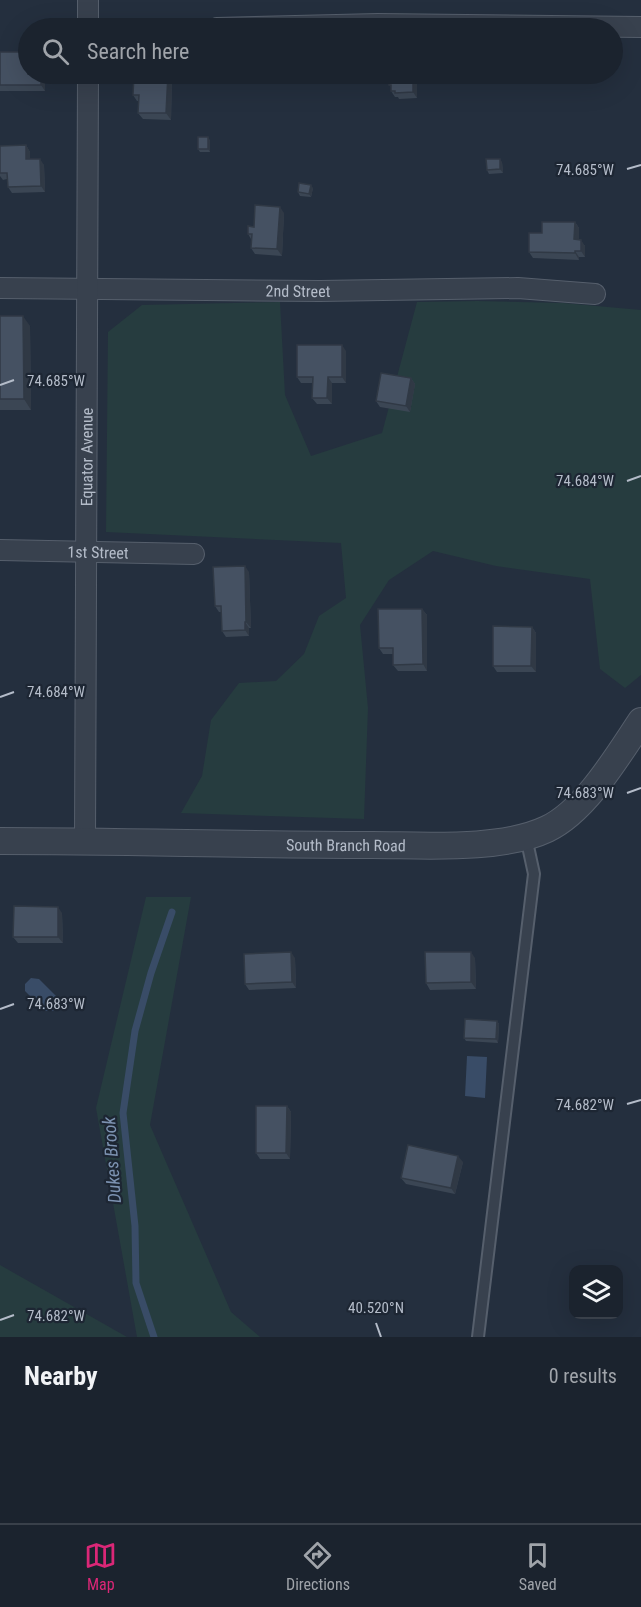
<!DOCTYPE html>
<html lang="en">
<head>
<meta charset="utf-8">
<style>
  body { margin:0; font-family:"Roboto Condensed",sans-serif; background:#242b36; color:#f1f3f6 }
  .controls { position:absolute; right:18px; bottom:18px; display:grid; overflow:hidden; border-radius:12px; box-shadow:0 6px 24px #0002 }
  .controls button { width:54px; height:54px; display:grid; place-items:center; padding:0; border:0; border-bottom:2px solid #39404a; background:#1b232e; color:#f1f3f6; font:30px sans-serif }
  .list { margin:0; padding:0; list-style:none }
  h2 { display:flex; justify-content:space-between; align-items:center; height:78px; margin:0; padding:0 24px; font-size:26px }
  h2 small { font-size:20px; font-weight:400; color:#a0a4aa }
  .icon { flex:none; width:33px; height:33px; fill:none; stroke:currentColor; stroke-width:2; stroke-linecap:round; stroke-linejoin:round }
  .map { position:relative; flex:none; width:641px; height:1337px; overflow:hidden }
  .search { position:absolute; background:#1b232e; box-shadow:0 6px 24px #0002; left:18px; right:18px; top:18px; height:66px; display:flex; align-items:center; gap:15px; box-sizing:border-box; padding:0 21px; border-radius:33px; color:#a0a4aa; font-size:22px }
  .sheet { height:186px; background:#1b232e }
  nav { display:flex; justify-content:space-around; align-items:center; box-sizing:border-box; height:84px; border-top:2px solid #39404a; background:#1b232e; font-size:16px; color:#a0a4aa }
  nav a { display:grid; justify-items:center; gap:3px }
  nav .on { color:#db2777 }
  .map>svg:first-child { display:block }
  .green { fill:#263c3f }
  .water { fill:#394c67 }
  .lines { fill:none; stroke-linecap:round; stroke-linejoin:round }
  .stream { stroke:#394c67; stroke-width:7 }
  .service-casing { stroke:#565f6c; stroke-width:14 }
  .minor-casing { stroke:#565f6c; stroke-width:22 }
  .tertiary-casing { stroke:#565f6c; stroke-width:28 }
  .service { stroke:#38414e; stroke-width:10 }
  .minor { stroke:#38414e; stroke-width:20 }
  .tertiary { stroke:#38414e; stroke-width:26 }
  .wall { fill:#3b4654 }
  .shaded-wall { fill:#303945 }
  .building { fill:#455162; stroke:#303945; stroke-width:1.5 }
  .ticks { fill:none; stroke:#b4bcc9; stroke-width:2 }
  .labels { text-anchor:middle; stroke-width:4.5; stroke-linejoin:round; paint-order:stroke }
  .street-label { font-size:16px; fill:#b4bcc9; stroke:#1d2633 }
  .water-label { font-size:18px; font-style:italic; fill:#7c92b1; stroke:#1d2633 }
  .ticks-label { font-size:15px; text-anchor:middle; fill:#b4bcc9; stroke:#1d2633; stroke-width:4.5; stroke-linejoin:round; paint-order:stroke }
</style>
</head>
<body>
<div class="map">
<svg width="641" height="1337" viewBox="0 0 641 1337">
  <rect width="100%" height="100%" fill="#242f3e"/>
  <path class="green" d="M477,301L563,303L641,310V675L625,688L600,669L590,579L496,566L433,551L389,580L360,625L368,708L364,819L181,813L202,776L211,720L239,683L276,681L304,654L319,616L346,598L341,543L106,532L108,332L142,305L280,302L285,395L311,456L382,433L417,302Z
    M146,897H191L150,1125L231,1312L260,1337H137L96,1108Z
    M0,1265L127,1337H0Z"/>
  <path class="water" d="M31,978L39,979L58,998V1005L53,1011H45L25,991V984Z
    M467,1056L487,1057L485,1098L465,1096Z"/>
  <g class="lines">
    <path class="stream" d="M154,1337L136,1283L135,1226L123,1113L135,1031L151,973L172,912"/>
    <defs>
      <path id="service" d="M478,1337L534,874L526,837"/>
      <g id="minor">
        <path d="M88,28V0"/>
        <path d="M217,28L378,24L641,27"/>
        <path id="s1" d="M0,288L320,291L518,288L595,294"/>
        <path id="s2" d="M0,550L194,554"/>
        <path id="s3" d="M85,841L88,74"/>
      </g>
      <g id="tertiary">
        <path id="s4" d="M0,841C124,841 248,845 372,845C423,845 501,851 547,829C585,811 617,757 641,721"/>
      </g>
    </defs>
    <use href="#service" class="service-casing"/>
    <use href="#minor" class="minor-casing"/>
    <use href="#tertiary" class="tertiary-casing"/>
    <use href="#service" class="service"/>
    <use href="#minor" class="minor"/>
    <use href="#tertiary" class="tertiary"/>
  </g>
  <path class="wall" d="M0,52L45,74V91H0Z
    M132,74H176V76H172L171,120L143,119L138,113V101H137L133,95L134,76Z
    M417,74V98L399,99L398,97H395L391,91V87L389,85Z
    M208,137L210,141V152H200L198,149Z
    M26,145L30,152V159L44,165L45,192L12,193L8,187L7,179L3,180L0,176V146Z
    M502,162L503,173L489,174L487,170Z
    M313,188L311,197L300,196L298,192Z
    M284,213L282,256L255,254L251,248V239L248,234L254,227Z
    M575,222L579,228V239L585,246V257H579V260L533,258L529,252L542,233Z
    M0,316L30,326L31,410H0Z
    M346,351V383H332V404H317L312,398L313,383H301L297,377Z
    M411,378L415,384L410,412L380,407L376,401Z
    M249,572L251,628H249V636L226,637L222,631L221,612H219L215,606Z
    M422,609L427,615V671H398L393,665V654H383L379,648Z
    M532,627L536,633V672H497L493,666Z
    M62,913L63,943H18L13,937Z
    M295,958L296,988L249,990L245,984Z
    M475,958L476,989L430,990L426,983Z
    M497,1021L499,1024L498,1043L466,1041L464,1038Z
    M287,1106L291,1112L290,1159H260L256,1153Z
    M463,1162L455,1194L406,1184L401,1178Z"/>
  <path class="shaded-wall" d="M41,74H45V91L41,85Z
    M168,74H170L172,76L171,120L166,113Z
    M413,74H417V98L413,92Z
    M208,137L210,141V152L208,149Z
    M26,145L30,152V165L26,159Z
    M40,159L44,165L45,192L41,186Z
    M500,159L502,162L503,173L500,169Z
    M311,185L313,188L311,197L309,194Z
    M280,207L284,213L282,256L277,249Z
    M575,222L579,228V245L574,239Z
    M581,240L585,246V257L581,251Z
    M575,251L579,257V260L575,253Z
    M23,316L30,326L31,410L24,399Z
    M342,345L346,351V383L342,377Z
    M328,377L332,383V404L327,398Z
    M411,378L415,384L410,412L406,406Z
    M245,566L249,572L251,628L246,622Z
    M422,609L427,615V671L423,664Z
    M245,622L249,628V636L245,630Z
    M532,627L536,633V672L531,666Z
    M58,907L62,913L63,943L58,937Z
    M291,952L295,958L296,988L292,982Z
    M471,952L475,958L476,989L471,982Z
    M497,1021L499,1024L498,1043L496,1039Z
    M287,1106L291,1112L290,1159L286,1153Z
    M458,1156L463,1162L455,1194L451,1188Z"/>
  <path class="building" d="M0,52H28V74H41V85H0Z
    M132,74H168L166,113H138L139,95H133L134,74Z
    M389,74H413V92L395,93V91H391V85H389Z
    M198,137H208V149H198Z
    M26,145V159H40L41,186L8,187L7,173H0V146Z
    M486,159H500V169L487,170Z
    M299,183L311,185L309,194L298,192Z
    M255,205L280,207L277,249L251,248L252,234H248V226L254,227Z
    M542,222H575L574,239L581,240V251H575V253L529,252V233H542Z
    M0,316H23L24,399H0Z
    M297,345H342V377H328L327,398H312L313,377H297Z
    M381,373L411,378L406,406L376,401Z
    M245,566L246,622H245V630L222,631L221,606H215L213,567Z
    M378,609H422L423,664L393,665V648H379Z
    M493,626L532,627L531,666H493Z
    M14,906L58,907V937H13Z
    M291,952L292,982L245,984L244,954Z
    M425,952H471V982L426,983Z
    M465,1019L497,1021L496,1039L464,1038Z
    M256,1106H287L286,1153H256Z
    M408,1145L458,1156L451,1188L401,1178Z"/>
  <path class="ticks" d="M627,169L641,165M0,385L14,380M627,481L641,476M0,697L14,692M627,793L641,788M0,1009L14,1004M627,1104L641,1100M0,1320L14,1315M376,1323L381,1337"/>
  <g class="labels">
    <g class="street-label">
      <text dy="6" stroke="none"><textPath href="#s1" startOffset="298">2nd Street</textPath></text>
      <text dy="6" stroke="none"><textPath href="#s3" startOffset="384">Equator Avenue</textPath></text>
      <text dy="6" stroke="none"><textPath href="#s2" startOffset="98">1st Street</textPath></text>
      <text dy="6" stroke="none"><textPath href="#s4" startOffset="346">South Branch Road</textPath></text>
    </g>
    <g class="water-label">
      <text transform="translate(112 1160) rotate(-94)" y="6">Dukes Brook</text>
    </g>
  </g>
  <g class="ticks-label">
    <text x="585" y="175">74.685°W</text>
    <text x="56" y="386">74.685°W</text>
    <text x="585" y="486">74.684°W</text>
    <text x="56" y="697">74.684°W</text>
    <text x="585" y="798">74.683°W</text>
    <text x="56" y="1009">74.683°W</text>
    <text x="585" y="1110">74.682°W</text>
    <text x="376" y="1313">40.520°N</text>
    <text x="56" y="1321">74.682°W</text>
  </g>
</svg>
<div class="controls">
<button><svg class="icon" aria-label="layers" viewBox="0 0 24 24"><path d="M12 4l9 5-9 5-9-5zM3 14l9 5 9-5"/></svg></button>
</div>
<div class="search"><svg class="icon" aria-label="search" viewBox="0 0 24 24"><circle cx="10" cy="10" r="6"/><path d="M15 15l6 6"/></svg>Search here</div>
</div>
<section class="sheet">
<h2>Nearby<small>0 results</small></h2>
<ul class="list">
</ul>
</section>
<nav>
<a class="on"><svg class="icon" aria-label="map" viewBox="0 0 24 24"><path d="M3 6l6-2 6 2 6-2v14l-6 2-6-2-6 2zM9 4v14M15 6v14"/></svg>Map</a>
<a><svg class="icon" aria-label="directions" viewBox="0 0 24 24"><path d="M12 3l9 9-9 9-9-9zM9 14v-3h6M13 9l2 2-2 2"/></svg>Directions</a>
<a><svg class="icon" aria-label="saved" viewBox="0 0 24 24"><path d="M7 4h10v16l-5-4-5 4z"/></svg>Saved</a>
</nav>
</body>
</html>
